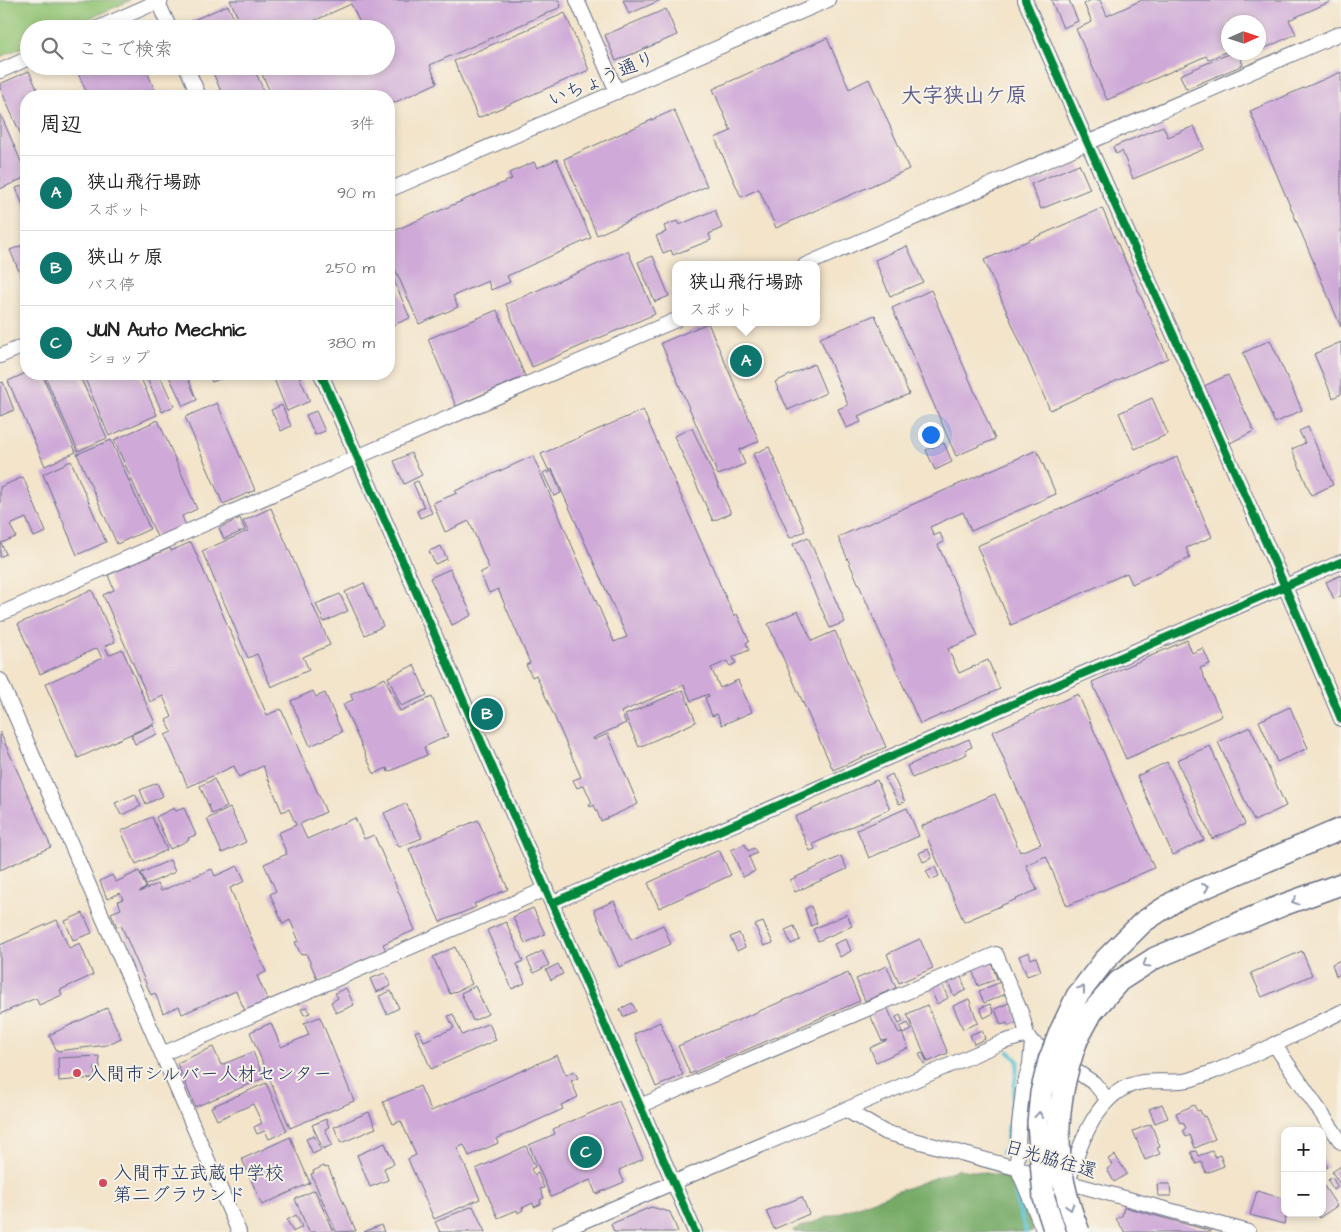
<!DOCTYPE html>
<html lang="ja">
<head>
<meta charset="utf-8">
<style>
  body { margin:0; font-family:"Architects Daughter","Klee One",sans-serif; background:#f6f6f6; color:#222 }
  .controls { position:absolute; right:15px; bottom:15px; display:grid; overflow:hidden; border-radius:10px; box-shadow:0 2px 8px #0003 }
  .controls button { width:45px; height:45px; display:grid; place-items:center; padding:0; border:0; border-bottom:1px solid #e0e0e0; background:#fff; color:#222; font:25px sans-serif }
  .compass { position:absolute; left:1221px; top:15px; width:45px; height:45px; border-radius:50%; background:#fff; box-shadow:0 2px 8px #0003; rotate:87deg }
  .you { position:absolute; left:930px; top:434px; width:18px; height:18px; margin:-12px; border:4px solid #fff; border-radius:50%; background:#1a73e8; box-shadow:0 0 0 8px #1a73e833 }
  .badge { display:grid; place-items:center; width:32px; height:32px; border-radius:50%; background:#0f766e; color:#fff; font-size:16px; font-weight:700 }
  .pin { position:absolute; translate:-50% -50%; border:2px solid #fff; box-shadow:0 1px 5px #0006 }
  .popup { position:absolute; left:672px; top:261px; width:148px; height:65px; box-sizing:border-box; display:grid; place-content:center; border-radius:10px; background:#fff; filter:drop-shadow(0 1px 4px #0005); font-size:16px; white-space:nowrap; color:#767676 }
  .popup b { font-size:19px; color:#222 }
  .popup::after { content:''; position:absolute; left:50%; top:100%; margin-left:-10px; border:10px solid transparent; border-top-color:#fff }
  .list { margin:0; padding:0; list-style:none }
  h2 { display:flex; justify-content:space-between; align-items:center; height:65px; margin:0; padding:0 20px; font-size:21px }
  h2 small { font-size:16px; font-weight:400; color:#767676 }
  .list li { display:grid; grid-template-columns:32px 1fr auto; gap:15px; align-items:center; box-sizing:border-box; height:75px; padding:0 20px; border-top:1px solid #e0e0e0 }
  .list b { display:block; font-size:19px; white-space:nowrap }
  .list p { margin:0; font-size:16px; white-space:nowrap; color:#767676 }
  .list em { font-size:16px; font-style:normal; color:#767676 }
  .icon { flex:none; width:28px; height:28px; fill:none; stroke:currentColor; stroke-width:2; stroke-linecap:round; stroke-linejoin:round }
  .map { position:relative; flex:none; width:1341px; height:1232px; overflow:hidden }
  .search { position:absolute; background:#fff; box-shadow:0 2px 8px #0003; left:20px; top:20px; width:375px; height:55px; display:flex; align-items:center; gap:12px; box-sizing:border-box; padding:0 18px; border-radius:28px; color:#767676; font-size:19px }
  .panel { position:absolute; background:#fff; box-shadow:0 2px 8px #0003; left:20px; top:90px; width:375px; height:290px; border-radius:20px }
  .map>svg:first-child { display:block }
  .green { fill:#93c474; stroke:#577a69 }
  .forest { fill:#76aa66; stroke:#486c62 }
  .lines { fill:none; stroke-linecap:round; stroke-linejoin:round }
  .stream { stroke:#58c1d4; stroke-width:4.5 }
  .building { fill:#cfaad8 }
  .minor-casing { stroke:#676e84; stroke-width:16 }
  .highway-casing { stroke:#676e84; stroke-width:24 }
  .minor { stroke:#fff; stroke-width:14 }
  .highway { stroke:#fff; stroke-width:21 }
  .highway-bridge-casing { stroke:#676e84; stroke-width:24; stroke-linecap:butt }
  .highway-bridge { stroke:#fff; stroke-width:21 }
  .cycleway-casing { stroke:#f7f3e8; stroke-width:11 }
  .cycleway { stroke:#00873e; stroke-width:8 }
  .oneway { stroke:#8d97ae }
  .poi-dot { fill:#d1495b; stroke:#f7f3e8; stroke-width:2 }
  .labels { text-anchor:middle; stroke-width:4; stroke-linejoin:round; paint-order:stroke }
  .street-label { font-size:19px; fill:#1b2f5e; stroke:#f7f3e8 }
  .poi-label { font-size:19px; fill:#1b2f5e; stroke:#f7f3e8; text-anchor:start }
  .quarter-label { font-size:21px; font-weight:bold; fill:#5a5a89; stroke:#f7f3e8 }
</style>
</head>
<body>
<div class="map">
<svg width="1341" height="1232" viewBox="0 0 1341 1232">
  <rect width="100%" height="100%" fill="#f7f3e8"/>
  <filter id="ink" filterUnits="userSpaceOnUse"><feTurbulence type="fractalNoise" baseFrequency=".02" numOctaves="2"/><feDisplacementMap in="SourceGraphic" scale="10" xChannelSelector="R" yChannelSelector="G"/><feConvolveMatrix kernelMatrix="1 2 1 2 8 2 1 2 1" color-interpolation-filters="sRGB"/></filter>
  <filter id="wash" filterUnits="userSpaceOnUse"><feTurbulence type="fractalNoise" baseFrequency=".0096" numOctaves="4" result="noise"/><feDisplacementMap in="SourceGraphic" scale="20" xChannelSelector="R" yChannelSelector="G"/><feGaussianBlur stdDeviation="1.12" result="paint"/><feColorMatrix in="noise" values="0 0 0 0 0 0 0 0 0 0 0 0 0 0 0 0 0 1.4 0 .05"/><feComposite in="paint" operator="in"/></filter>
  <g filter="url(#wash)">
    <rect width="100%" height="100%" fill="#f3e4ca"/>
    <path class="green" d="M0,0H131L65,29H29V44L0,57Z"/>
    <path class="forest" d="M958,1169L1020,1178L1033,1232H794L793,1230Z"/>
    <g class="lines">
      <path class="stream" d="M1002,1153L1006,1148L1018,1061L1009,1052
        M1015,1188L1017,1203L1026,1232"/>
    </g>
    <g id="blocks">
      <path class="building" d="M230,0H559L561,7L430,65L437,83L389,105V96H272L261,72L274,66H386V29H358L362,27L351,4L296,29H243Z
        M623,0H661L629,14Z
        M1051,0H1069L1078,21L1063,28Z
        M1091,0H1100L1107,16L1142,0H1334L1289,20L1296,34L1261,50L1258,44V22H1228V51L1208,60L1206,56L1107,100L1076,29L1092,22L1084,4Z
        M228,5L238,29H194L191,21Z
        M666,9L677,35L616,61L605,35Z
        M565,13L589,70L478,118L454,61Z
        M827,38L849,89L869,79L909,169L776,228L759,189L741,197L715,138L731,131L713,89Z
        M1233,52H1238L1243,65L1186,89L1180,75Z
        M75,66H145L157,96H88Z
        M210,66H253L266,96H223Z
        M29,71L40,96H26V146L0,88V84Z
        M1341,72V327L1250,111Z
        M674,110L707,186L597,235L564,159Z
        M0,113L26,173V177L0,189Z
        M1163,126L1168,137L1194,126L1204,149L1133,179L1122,151L1116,154L1113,147Z
        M557,159L591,238L507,276L510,282L491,290L488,281L453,296L458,307L419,324L389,255V233L512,179L509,173L534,162L537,168Z
        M1079,164L1090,189L1041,209L1031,184Z
        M26,184V212L16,188Z
        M1102,208L1168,358L1050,410L984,260Z
        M715,210L722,228L709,234L711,240L673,255L671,250L663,253L656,236L666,232L664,226L677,221L679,225Z
        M26,244V288L10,250Z
        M907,246L923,282L890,296L875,260Z
        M628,251L655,314L532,367L506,304Z
        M653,256L669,296L655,302L638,262Z
        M389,269L410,318L389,327Z
        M931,290L995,439L956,456L892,308Z
        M497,310L525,376L456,406L428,339Z
        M875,315L909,394L858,416L861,422L846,428L838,409L848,405L820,338Z
        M708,323L759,441L739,450L745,464L718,475L661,343Z
        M1270,340L1302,410L1275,423L1243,353Z
        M1341,342V394L1333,398L1314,354Z
        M814,364L826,393L788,410L775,382Z
        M26,373L42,374L76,452L45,466L8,381Z
        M44,374H79L107,438L78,451Z
        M83,374H139L157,415L109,436Z
        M145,374H159L174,406L162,412Z
        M168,374H186L197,400L183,406Z
        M208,374H224L225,377L212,382Z
        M287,374H298L310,401L287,411L274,379Z
        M1228,375L1254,431L1230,443L1204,386Z
        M3,382L14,410L0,416V383Z
        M1152,398L1168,434L1135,449L1119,413Z
        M217,403L255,490L223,504L185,417Z
        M282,405L291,426L281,431L271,410Z
        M643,410L734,616L737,614L749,641L746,643L749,650L733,657L736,663L730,666L727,661L711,668L720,688L738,680L752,712L722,725L717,714L712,716L705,698L709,696L708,694L691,701L684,685L621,712L626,723L593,738L594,740L608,734L638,804L601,821L594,805L590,807L589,804L592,803L584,785L577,788L573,780L581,777L536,675L532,677L526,665L530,663L498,589L489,593L480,573L489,568L469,521L445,532L433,503L457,493L455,491L533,456L614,642L627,637L552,469L549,471L541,454Z
        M316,411L325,431L315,435L306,415Z
        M158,420L197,509L182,516L186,526L158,539L114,440Z
        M1308,427L1333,485L1311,495L1292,449L1305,443L1299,431Z
        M692,428L731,513L713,521L674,436Z
        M111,440L150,529L117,544L77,454Z
        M944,443L952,462L935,470L926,450Z
        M769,447L805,531L790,538L753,454Z
        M1037,450L1056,494L971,531L963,512L930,527L934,536L940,533L944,542L938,545L978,636L948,649L959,673L988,660L1000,689L920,724L838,537Z
        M411,453L422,475L404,484L394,461Z
        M1177,457L1212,537L1186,548L1190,558L1132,584L1127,573L1011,625L977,546Z
        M71,461L106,542L77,555L43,474Z
        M547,471L548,473L552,471L561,493L554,496L543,473Z
        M23,477L46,532L34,537L26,518L10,525L16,537L1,543L6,554L0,557V487Z
        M418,481L432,513L420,518L417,511L424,507L413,483Z
        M271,508L330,645L303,657L309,670L271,687L257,654L248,658L202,551L248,531L243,521Z
        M240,518L245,530L224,539L219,528Z
        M808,537L845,622L830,628L793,544Z
        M191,542L267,715L281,709L326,812L300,824L307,839L355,818L364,839L374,835L415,930L383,944L386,951L318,981L306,953L301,955L295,942L299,941L290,920L283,924L270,894L276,891L264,864L287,854L278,833L296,825L289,809L282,812L263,766L239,777L234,766L188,787L165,735L172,732L166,720L172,717L163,696L150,702L103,595L114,590L108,575L170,548L171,551Z
        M441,546L447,559L435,564L429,551Z
        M450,569L472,615L452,625L430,578Z
        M1341,575V596L1334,599L1326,582Z
        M364,583L383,626L365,635L345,592Z
        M92,590L115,642L105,646L109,655L122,649L155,723L78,758L45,684L102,658L97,648L40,674L18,624Z
        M340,594L348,611L324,622L316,604Z
        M798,611L812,641L835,631L886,747L833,770L768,624Z
        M1187,640L1192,653L1203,648L1210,664L1200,668L1222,716L1126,759L1092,682Z
        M414,665L427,695L401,706L388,677Z
        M385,678L400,711L432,697L448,736L424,747L427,755L388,772L387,768L374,774L343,704L353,700L350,694Z
        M683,690L696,722L639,747L625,715Z
        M313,691L316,697L325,693L342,732L310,746L291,701Z
        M1078,694L1154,868L1067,906L1046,856L1026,865L1037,890L964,922L922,826L995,794L1020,852L1041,844L992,732Z
        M1290,707L1308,748L1277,762L1259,721Z
        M153,725L157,734L135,744L131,735Z
        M1250,727L1286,806L1254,821L1218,742Z
        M0,732L51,847L0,870Z
        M969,739L972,747L965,750L967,754L912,778L907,766Z
        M1210,746L1245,824L1212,839L1177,760Z
        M1167,762L1204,840L1173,855L1137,776Z
        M892,774L905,802L899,804L885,778Z
        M214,779L227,807L212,814L200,786Z
        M877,780L890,809L813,844L815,849L810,851L795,817Z
        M157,783L163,796L146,804L140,790Z
        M135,794L141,806L121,815L115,803Z
        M406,803L422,838L399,847L384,813Z
        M174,808L176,811L184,808L196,835L188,838L189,840L170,849L156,817Z
        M230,808L246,842L222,853L207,819Z
        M907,808L919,836L869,858L857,830Z
        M152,817L167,850L136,864L121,831Z
        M478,820L508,889L474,904L476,907L440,922L409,849Z
        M745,844L748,851L754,848L757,853L749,857L755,871L743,877L731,850Z
        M928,849L932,858L923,862L919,853Z
        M719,850L731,875L659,908L648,883Z
        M841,856L847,869L795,892L790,880Z
        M170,860L175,872L146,885L141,873Z
        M238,866L245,881L230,888L266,972L257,976L269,1003L246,1013L236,991L182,1014L179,1006L163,1013L155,993L151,995L121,925L117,927L111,913L121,909L118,901L123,899L120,893L107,899L100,881L112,875L116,882L139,871L146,888L139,892L158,884L161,891L212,869L215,876Z
        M935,867L939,876L931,880L926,871Z
        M614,901L631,940L663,925L671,944L619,967L594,910Z
        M811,906L817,923L811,926L805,909Z
        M533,908L545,934L525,943L513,917Z
        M83,913L92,933L73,940L65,921Z
        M847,914L852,926L818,941L813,929Z
        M57,920L69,948L80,943L93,975L60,990L62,995L39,1005L36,998L0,1014V945Z
        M506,922L523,961L517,964L525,983L512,989L487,930Z
        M763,922L773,943L764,946L755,925Z
        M794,926L800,940L791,944L785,930Z
        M739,933L745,947L737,951L730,937Z
        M846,939L851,951L840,957L834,944Z
        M920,939L933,968L899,983L887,954Z
        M455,947L472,984L450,994L433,957Z
        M542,951L549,965L534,973L527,959Z
        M1302,951L1312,975L1262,997L1251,973Z
        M1029,952L1031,959L1036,957L1041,971L1027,976L1019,956Z
        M1341,960V974L1336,976L1332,964Z
        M991,961L997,979L978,986L972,969Z
        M558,964L563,974L551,980L546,970Z
        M887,966L896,988L865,1001L856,979Z
        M385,973L391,986L376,992L370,979Z
        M848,973L860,1001L690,1074L678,1046Z
        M960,974L966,990L954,996L947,980Z
        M941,982L948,998L937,1004L930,987Z
        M1001,982L1006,994L984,1003L979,991Z
        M475,986L488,1014L473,1021L461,993Z
        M346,988L354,1005L336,1013L331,1002L338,998L335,993Z
        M391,991L399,1008L387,1014L379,996Z
        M969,999L978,1023L963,1029L953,1006Z
        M1011,1002L1018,1022L1009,1026L1007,1023L1001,1025L995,1009Z
        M632,1003L636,1011L623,1017L620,1009Z
        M990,1004L994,1013L984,1018L980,1008Z
        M927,1005L948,1053L928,1062L907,1014Z
        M307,1007L310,1013L304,1015L301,1009Z
        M887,1007L899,1034L902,1033L908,1048L876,1062L870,1048L887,1040L882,1041L870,1015Z
        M107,1008L121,1038L107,1045L57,1051L49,1035Z
        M453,1014L462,1035L489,1023L496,1040L431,1069L415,1032L419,1030L424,1041L454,1028L448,1016Z
        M900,1015L903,1022L899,1024L896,1017Z
        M320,1017L354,1101L290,1128L250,1032L271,1023L281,1047L309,1035L304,1023Z
        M660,1022L683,1075L656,1087L634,1034Z
        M908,1023L912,1030L903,1034L900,1027Z
        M982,1030L985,1039L974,1044L970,1035Z
        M213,1047L221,1065L253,1052L264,1078L195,1107L177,1063Z
        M923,1053L927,1062L924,1064L919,1054Z
        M557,1055L566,1075L574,1071L578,1078L571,1081L578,1097L561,1105L563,1109L496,1139L498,1143L469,1156L464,1145L457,1148L480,1199L434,1219L408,1159L416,1155L401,1121L393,1124L383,1102L420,1086L431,1111Z
        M99,1056L100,1068H94L95,1078L59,1081L58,1058Z
        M266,1083L287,1131L269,1139L265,1131L257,1134L254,1127L262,1123L253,1104L217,1120L211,1107Z
        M619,1101L643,1159L619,1170L624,1182L596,1194L590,1180L551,1197L529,1145L555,1134L553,1129Z
        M1162,1104L1168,1118L1155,1123L1149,1109Z
        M1194,1105L1197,1111L1200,1110L1203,1117L1205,1116L1215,1139L1195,1148L1190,1135L1186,1137L1183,1130L1186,1128L1183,1122L1180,1123L1176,1113Z
        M369,1112L376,1128L341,1143L334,1127Z
        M326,1119L329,1127L325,1129L332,1145L323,1149L312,1125Z
        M1151,1124L1160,1147L1157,1148L1160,1154L1145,1160L1133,1131Z
        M314,1136L321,1150L313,1154L306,1139Z
        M290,1137L310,1183L262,1205L242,1159Z
        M385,1143L394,1164L384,1168L388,1180L370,1187L357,1155Z
        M526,1146L535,1167L531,1169L534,1175L538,1173L544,1188L540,1189L544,1198L540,1200L541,1204L534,1207L533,1203L522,1208L523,1210L518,1213L517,1210L498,1218L476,1169Z
        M1196,1151L1198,1156L1212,1151L1215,1157L1220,1155L1224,1166L1206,1173L1202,1162L1196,1164L1191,1152Z
        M1115,1155L1127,1174L1114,1182L1107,1169L1112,1165L1108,1159Z
        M1322,1158L1328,1167L1322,1170Z
        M324,1166L325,1168L328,1167L356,1231L336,1232L311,1174L314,1173L313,1171Z
        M1341,1166V1186L1332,1172Z
        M1332,1177L1338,1187L1333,1190L1328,1180Z
        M1157,1184H1170L1171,1196H1158Z
        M1324,1186L1337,1206L1319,1218L1316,1213H1322V1187Z
        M315,1190L333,1232H309L295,1199Z
        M1257,1191L1285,1199V1213H1287L1284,1224L1250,1215Z
        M802,1197L809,1214L774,1229L766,1211Z
        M473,1206L485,1232H440L435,1222Z
        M651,1207L670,1212L678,1232H614L611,1224Z
        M1124,1207L1211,1231V1232H1125L1116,1219L1122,1216Z
        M296,1215L302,1227L293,1232L287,1220Z
        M381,1225L384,1232H364Z"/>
    </g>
  </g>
  <g filter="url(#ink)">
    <use href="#blocks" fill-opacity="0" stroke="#676e84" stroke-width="1"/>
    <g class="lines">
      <defs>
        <path id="minor" d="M157,0L170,29
          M577,0L617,92
          M1025,0C1128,240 1241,477 1341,719
          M96,29L161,0
          M186,66L199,96
          M0,71L29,58
          M389,190L828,0
          M805,265L1341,33
          M0,356L26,345
          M321,374L695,1232
          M0,614L357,457L676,320
          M0,680L239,1232
          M552,903L1341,562
          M1032,1042L1030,1064L1023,1090L1019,1125L1017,1167L1044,1232
          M1274,1044L1341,1142
          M162,1054L546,889
          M640,1106L996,954L1022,1015L1027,1035
          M846,1110L884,1132L1249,1232
          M1068,1183C1079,1146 1097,1088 1143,1082C1158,1080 1174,1083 1189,1080C1196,1078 1203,1075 1210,1073C1255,1056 1298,1033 1341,1012
          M559,1232C706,1167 855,1107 1003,1042L1027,1035L1032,1042L1094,1083L1108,1100"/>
        <path id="highway" d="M1060,1032L1077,996L1104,961L1143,922L1178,899L1341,829
          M1077,1040L1092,1012L1119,981L1155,958L1283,905L1341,884"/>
      </defs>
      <use href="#minor" class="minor-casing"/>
      <use href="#highway" class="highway-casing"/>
      <use href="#minor" class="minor"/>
      <use href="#highway" class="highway"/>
      <defs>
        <path id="highway-bridge" d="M1077,1040C1053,1106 1052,1166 1079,1232
          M1055,1232L1044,1198L1038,1123L1041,1093L1049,1061L1060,1032"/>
      </defs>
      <use href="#highway-bridge" class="highway-bridge-casing"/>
      <use href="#highway-bridge" class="highway-bridge"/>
      <defs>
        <path id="cycleway" d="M1025,0C1128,240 1241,477 1341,719
          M321,374L695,1232
          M552,903L1341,562"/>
      </defs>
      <use href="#cycleway" class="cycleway-casing"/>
      <use href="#cycleway" class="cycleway"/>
    </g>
    <defs><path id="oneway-chevron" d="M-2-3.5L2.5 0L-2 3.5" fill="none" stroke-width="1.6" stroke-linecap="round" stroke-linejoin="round" transform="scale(1.25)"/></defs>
    <g class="oneway">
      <use href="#oneway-chevron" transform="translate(1206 887) rotate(-23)"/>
      <use href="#oneway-chevron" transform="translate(1295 901) rotate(161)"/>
      <use href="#oneway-chevron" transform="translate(1146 964) rotate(148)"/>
      <use href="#oneway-chevron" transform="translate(1082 989) rotate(-53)"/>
      <use href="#oneway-chevron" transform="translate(1039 1115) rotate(-85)"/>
      <use href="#oneway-chevron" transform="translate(1070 1207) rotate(74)"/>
    </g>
  </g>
  <g class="poi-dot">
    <circle cx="77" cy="1073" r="5"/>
    <circle cx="103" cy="1183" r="5"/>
  </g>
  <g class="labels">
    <g class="street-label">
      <text transform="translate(601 78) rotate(-23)" y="7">いちょう通り</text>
      <text transform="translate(1051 1158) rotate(16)" y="7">日光脇往還</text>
    </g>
    <g class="poi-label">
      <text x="87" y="1080">入間市シルバー人材センター</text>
      <text x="113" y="1179">入間市立武蔵中学校<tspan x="113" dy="22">第二グラウンド</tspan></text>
    </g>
    <g class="quarter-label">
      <text x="964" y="102">大字狭山ケ原</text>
    </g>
  </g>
</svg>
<div class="controls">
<button>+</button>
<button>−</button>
</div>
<svg class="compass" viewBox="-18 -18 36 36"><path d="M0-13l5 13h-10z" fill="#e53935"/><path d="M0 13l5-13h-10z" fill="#767676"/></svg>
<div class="you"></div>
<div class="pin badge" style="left:746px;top:361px">A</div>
<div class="popup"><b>狭山飛行場跡</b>スポット</div>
<div class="pin badge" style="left:487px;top:714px">B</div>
<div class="pin badge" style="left:586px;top:1152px">C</div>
<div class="search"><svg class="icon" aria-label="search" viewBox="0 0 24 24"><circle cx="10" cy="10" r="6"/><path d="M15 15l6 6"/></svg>ここで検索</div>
<section class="panel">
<h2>周辺<small>3件</small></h2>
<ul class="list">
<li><span class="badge">A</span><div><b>狭山飛行場跡</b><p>スポット</p></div><em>90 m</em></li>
<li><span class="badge">B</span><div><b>狭山ヶ原</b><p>バス停</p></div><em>250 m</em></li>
<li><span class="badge">C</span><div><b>JUN Auto Mechnic</b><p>ショップ</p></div><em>380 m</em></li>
</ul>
</section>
</div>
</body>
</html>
